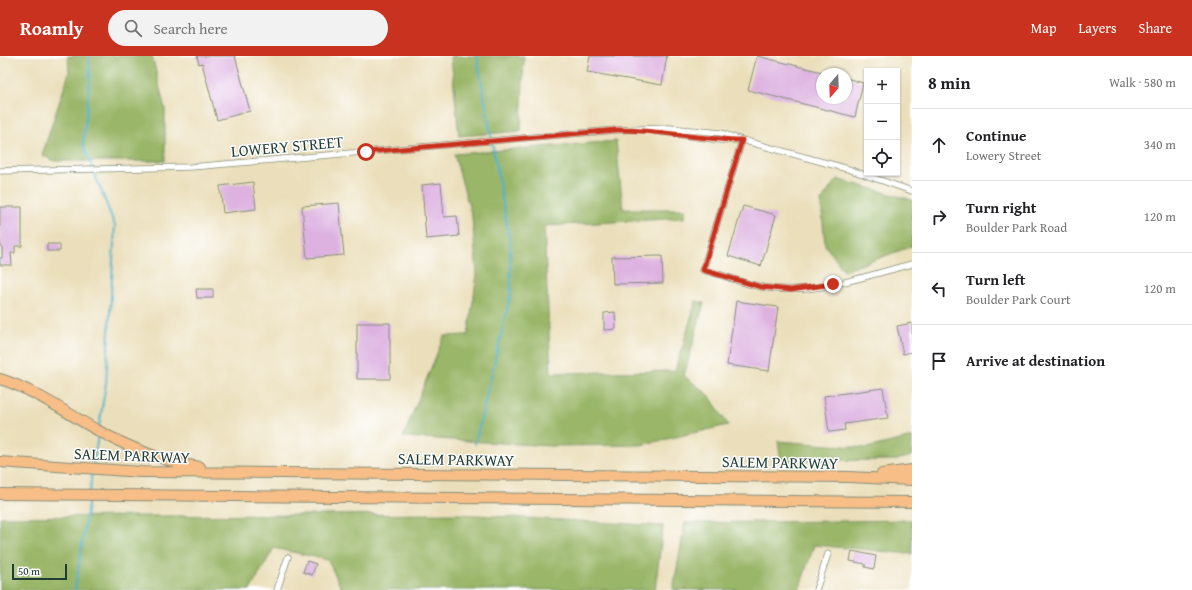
<!DOCTYPE html>
<html lang="en">
<head>
<meta charset="utf-8">
<style>
  body { margin:0; font-family:"Gentium Book Plus",serif; background:#f2f2f2; color:#202124 }
  .controls { position:absolute; right:12px; top:12px; display:grid; overflow:hidden; border-radius:0px; box-shadow:0 1px 3px #0004 }
  .controls button { width:36px; height:36px; display:grid; place-items:center; padding:0; border:0; border-bottom:1px solid #e0e0e0; background:#fff; color:#202124; font:20px sans-serif }
  .compass { position:absolute; left:816px; top:12px; width:36px; height:36px; border-radius:50%; background:#fff; box-shadow:0 1px 3px #0004; rotate:199deg }
  .scale { position:absolute; left:12px; bottom:10px; width:55px; box-sizing:border-box; padding-left:4px; border:2px solid #1f3d34; border-top:0; font-size:11px; line-height:14px; white-space:nowrap; color:#1f3d34; -webkit-text-stroke:3px #fff; paint-order:stroke }
  .stop { position:absolute; width:12px; height:12px; margin:-9px; border:3px solid #c8321e; border-radius:50%; background:#fff }
  .stop.end { background:#c8321e; border-color:#fff; box-shadow:0 1px 4px #0008 }
  .list { margin:0; padding:0; list-style:none }
  h2 { display:flex; justify-content:space-between; align-items:center; height:52px; margin:0; padding:0 16px; font-size:17px }
  h2 small { font-size:13px; font-weight:400; color:#757577 }
  .list li { display:grid; grid-template-columns:26px 1fr auto; gap:12px; align-items:center; box-sizing:border-box; height:72px; padding:0 16px; border-top:1px solid #e0e0e0 }
  .list b { display:block; font-size:15px; white-space:nowrap }
  .list p { margin:0; font-size:13px; white-space:nowrap; color:#757577 }
  .list em { font-size:13px; font-style:normal; color:#757577 }
  .icon { flex:none; width:22px; height:22px; fill:none; stroke:currentColor; stroke-width:2; stroke-linecap:round; stroke-linejoin:round }
  .map { position:relative; flex:none; width:912px; height:534px; overflow:hidden }
  header { display:flex; align-items:center; gap:24px; box-sizing:border-box; height:56px; padding:0 20px; background:#c8321e; color:#fff }
  header strong { font-size:19px }
  nav { display:flex; gap:22px; margin-inline-start:auto; font-size:14px }
  .search { width:280px; height:36px; background:#f2f2f2; display:flex; align-items:center; gap:10px; box-sizing:border-box; padding:0 14px; border-radius:22px; color:#757577; font-size:15px }
  main { display:flex }
  aside { flex:1; background:#fff }
  .map>svg:first-child { display:block }
  .forest { fill:#9ab667; stroke:#5c7a4e }
  .lines { fill:none; stroke-linecap:round; stroke-linejoin:round }
  .stream { stroke:#4db0cc; stroke-width:2 }
  .building { fill:#ddb2e1 }
  .minor-casing { stroke:#858e78; stroke-width:7 }
  .motorway-casing { stroke:#858e78; stroke-width:12 }
  .minor { stroke:#fff; stroke-width:5.5 }
  .motorway { stroke:#f7be87; stroke-width:10 }
  .route { stroke:#c8321e; stroke-width:5 }
  .labels { text-anchor:middle; stroke-width:3; stroke-linejoin:round; paint-order:stroke }
  .street-label { font-size:16px; fill:#1f3d34; stroke:#fff }
</style>
</head>
<body>
<header>
<strong>Roamly</strong>
<div class="search"><svg class="icon" aria-label="search" viewBox="0 0 24 24"><circle cx="10" cy="10" r="6"/><path d="M15 15l6 6"/></svg>Search here</div>
<nav><a>Map</a><a>Layers</a><a>Share</a></nav>
</header>
<main>
<div class="map">
<svg width="912" height="534" viewBox="0 0 912 534">
  <rect width="100%" height="100%" fill="#fff"/>
  <filter id="ink" filterUnits="userSpaceOnUse"><feTurbulence type="fractalNoise" baseFrequency=".025" numOctaves="2"/><feDisplacementMap in="SourceGraphic" scale="8" xChannelSelector="R" yChannelSelector="G"/><feConvolveMatrix kernelMatrix="1 2 1 2 8 2 1 2 1" color-interpolation-filters="sRGB"/></filter>
  <filter id="wash" filterUnits="userSpaceOnUse"><feTurbulence type="fractalNoise" baseFrequency=".012" numOctaves="4" result="noise"/><feDisplacementMap in="SourceGraphic" scale="16" xChannelSelector="R" yChannelSelector="G"/><feGaussianBlur stdDeviation="0.9" result="paint"/><feColorMatrix in="noise" values="0 0 0 0 0 0 0 0 0 0 0 0 0 0 0 0 0 1.4 0 .05"/><feComposite in="paint" operator="in"/></filter>
  <g filter="url(#wash)">
    <rect width="100%" height="100%" fill="#ebdfbb"/>
    <path class="forest" d="M68,0H152L165,53V105H54L42,99L69,17Z
      M451,0H524L521,75L459,80Z
      M616,85L623,153H685L684,162L544,170L551,317L675,315L696,245L704,247L684,320L709,339L728,369L641,389L551,390L403,381L444,280L468,279L477,218L472,161L454,98Z
      M837,123L912,144V190L844,215L825,189L821,145Z
      M912,381V400L896,404L781,405L778,385L867,392Z
      M459,458L663,470L655,534H342L328,504L274,492L250,534H0V461Z
      M912,464V498L814,489L799,534H673L685,467Z"/>
    <g class="lines">
      <path class="stream" d="M89,0L90,21L83,88L115,170L106,327L99,371
        M475,388L511,237L510,187L477,0
        M93,410L98,379
        M90,436L92,416
        M75,534L89,442"/>
    </g>
    <g id="blocks">
      <path class="building" d="M197,0H235L250,55L217,64L202,7L199,8Z
        M590,0H667L662,29L587,16Z
        M757,0L822,16V42H846V22L863,27L855,61L748,34Z
        M253,126L256,153L223,157L220,130Z
        M441,127L444,161L457,160L459,180L426,183L422,129Z
        M339,147L344,199L307,202L302,150Z
        M743,150L776,159L761,210L728,200Z
        M0,151H22V190H15V197H11L12,209H0V202H2V190H0Z
        M47,188H60V195H47Z
        M662,200L663,227L613,228L612,201Z
        M196,233H213V242H197Z
        M736,245L778,251L769,315L727,309Z
        M615,256L616,273L604,274V257Z
        M357,267H390V323H357Z
        M912,267V296L903,298L897,270Z
        M883,332L888,362L844,368L845,374L829,376L824,340Z
        M852,495L876,500L874,513L865,511V508L850,505Z
        M307,505L316,508L312,519L303,516Z"/>
    </g>
  </g>
  <g filter="url(#ink)">
    <use href="#blocks" fill-opacity="0" stroke="#858e78" stroke-width="1"/>
    <g class="lines">
      <defs>
        <path id="minor" d="M655,75L720,84H737
          M742,84L703,214C723,218 742,228 762,231C812,241 864,220 912,208
          M0,115L191,111L616,74L669,72L721,77L742,84L848,113L912,135
          M277,534L288,501
          M816,534L828,498"/>
        <path id="motorway" d="M0,323C35,334 65,356 97,374C130,392 163,406 200,411
          M0,406L141,416L849,421L912,424
          M882,418L912,414
          M0,438L912,446"/>
      </defs>
      <use href="#minor" class="minor-casing"/>
      <use href="#motorway" class="motorway-casing"/>
      <use href="#minor" class="minor"/>
      <use href="#motorway" class="motorway"/>
    </g>
  </g>
  <g class="lines" filter="url(#ink)">
    <path class="route" d="M366,96L616,74C658,73 699,84 742,84L703,214L761,231L791,234L833,228"/>
  </g>
  <g class="labels">
    <g class="street-label">
      <text transform="translate(287 90) rotate(-5)" y="6">LOWERY STREET</text>
      <text transform="translate(132 399) rotate(2)" y="6">SALEM PARKWAY</text>
      <text transform="translate(456 403) rotate(1)" y="6">SALEM PARKWAY</text>
      <text transform="translate(780 406) rotate(1)" y="6">SALEM PARKWAY</text>
    </g>
  </g>
</svg>
<div class="controls">
<button>+</button>
<button>−</button>
<button><svg class="icon" aria-label="locate" viewBox="0 0 24 24"><circle cx="12" cy="12" r="6"/><path d="M12 2v4M12 18v4M2 12h4M18 12h4"/></svg></button>
</div>
<svg class="compass" viewBox="-18 -18 36 36"><path d="M0-13l5 13h-10z" fill="#e53935"/><path d="M0 13l5-13h-10z" fill="#757577"/></svg>
<div class="scale">50 m</div>
<div class="stop" style="left:366px;top:96px"></div>
<div class="stop end" style="left:833px;top:228px"></div>
</div>
<aside>
<h2>8 min<small>Walk · 580 m</small></h2>
<ul class="list">
<li><svg class="icon" aria-label="ahead" viewBox="0 0 24 24"><path d="M12 20V5M6 11l6-6 6 6"/></svg><div><b>Continue</b><p>Lowery Street</p></div><em>340 m</em></li>
<li><svg class="icon" aria-label="right" viewBox="0 0 24 24"><path d="M7 20v-9h11M14 6l5 5-5 5"/></svg><div><b>Turn right</b><p>Boulder Park Road</p></div><em>120 m</em></li>
<li><svg class="icon" aria-label="left" viewBox="0 0 24 24"><path d="M17 20v-9H6M10 6l-5 5 5 5"/></svg><div><b>Turn left</b><p>Boulder Park Court</p></div><em>120 m</em></li>
<li><svg class="icon" aria-label="arrive" viewBox="0 0 24 24"><path d="M6 21V4h12l-3 4 3 4H6"/></svg><div><b>Arrive at destination</b></div></li>
</ul>
</aside>
</main>
</body>
</html>
